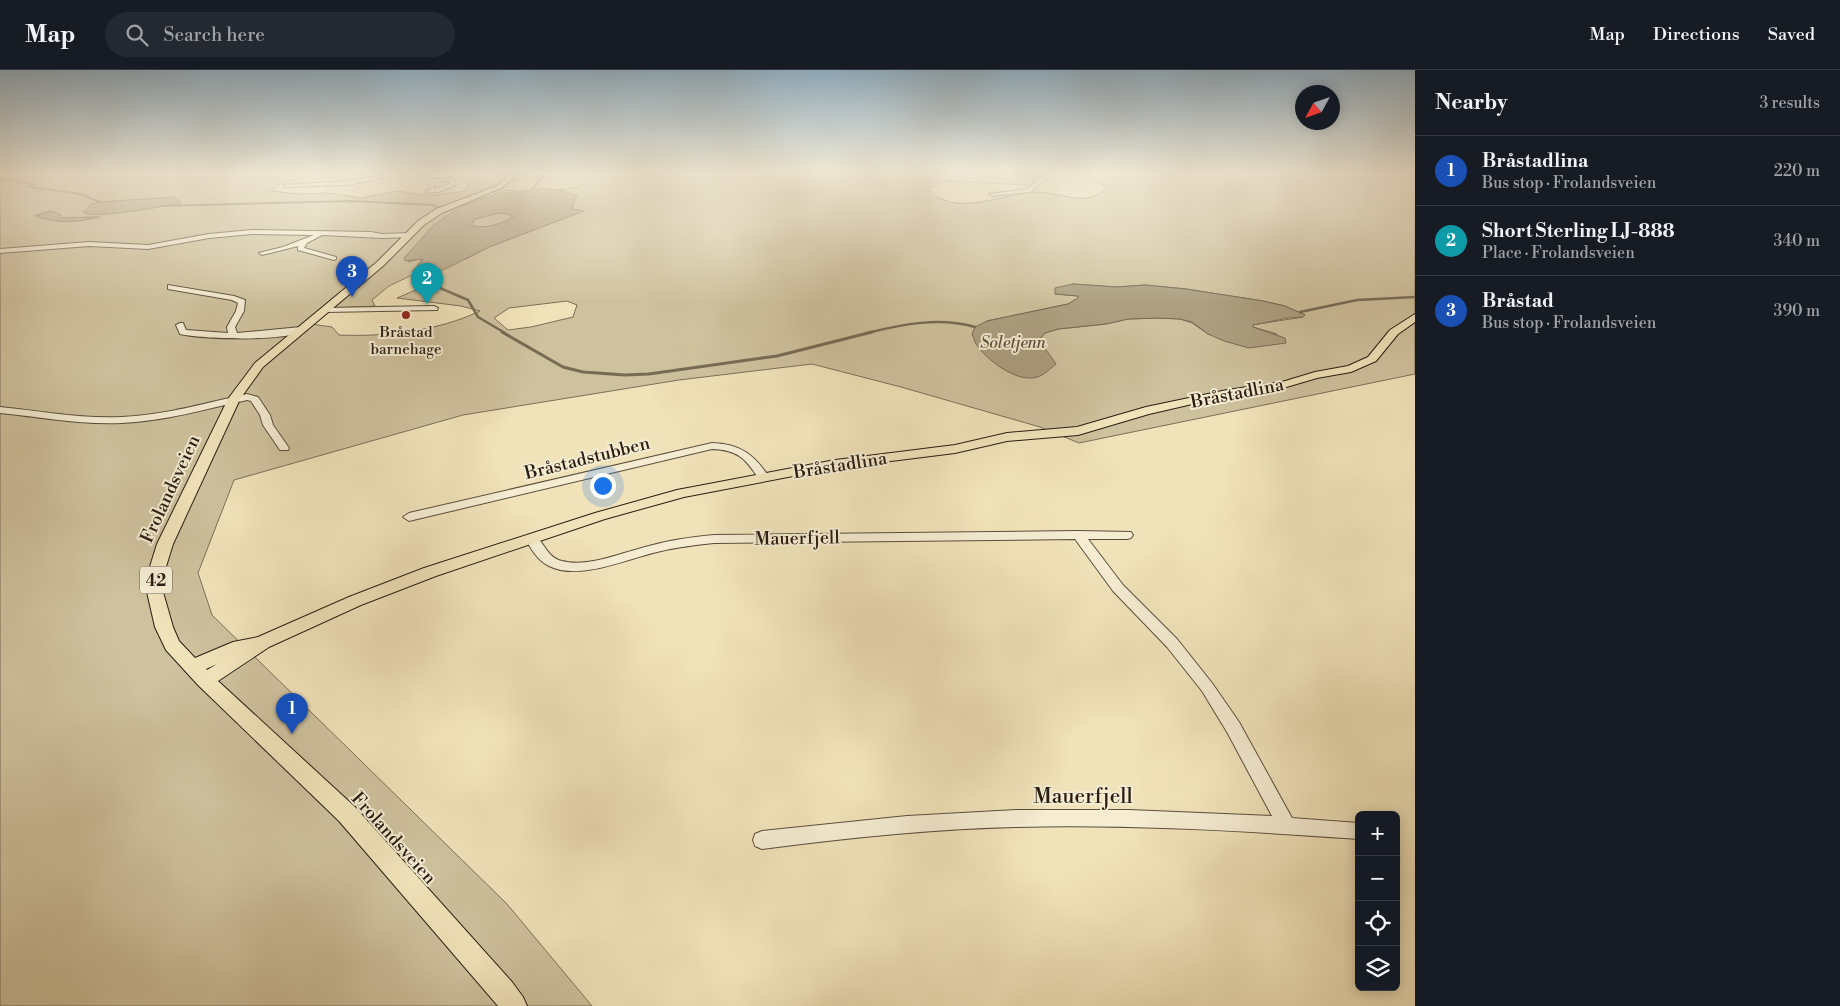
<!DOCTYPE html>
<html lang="en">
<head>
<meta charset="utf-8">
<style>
  body { margin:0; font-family:"Libre Bodoni",serif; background:#242831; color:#f1f3f6 }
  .controls { position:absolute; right:15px; bottom:15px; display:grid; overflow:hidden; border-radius:8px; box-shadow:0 2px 12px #0003 }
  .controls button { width:45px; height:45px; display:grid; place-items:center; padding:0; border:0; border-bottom:1px solid #363941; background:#171b24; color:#f1f3f6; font:25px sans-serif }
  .compass { position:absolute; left:1295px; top:15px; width:45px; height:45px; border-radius:50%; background:#171b24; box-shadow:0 2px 12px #0003; rotate:230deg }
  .you { position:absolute; left:602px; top:415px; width:18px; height:18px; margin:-12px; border:4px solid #fff; border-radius:50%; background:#1a73e8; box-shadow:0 0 0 8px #1a73e833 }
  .badge { display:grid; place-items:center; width:32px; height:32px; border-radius:50%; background:#c59692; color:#fff; font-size:16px; font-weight:700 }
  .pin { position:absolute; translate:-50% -41px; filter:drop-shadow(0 1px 2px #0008) }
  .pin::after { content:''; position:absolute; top:26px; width:18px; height:15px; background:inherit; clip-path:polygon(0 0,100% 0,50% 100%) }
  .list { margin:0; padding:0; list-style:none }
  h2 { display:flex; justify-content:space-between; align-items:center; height:65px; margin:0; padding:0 20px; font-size:21px }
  h2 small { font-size:16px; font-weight:400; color:#9ea1a6 }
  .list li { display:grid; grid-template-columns:32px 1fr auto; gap:15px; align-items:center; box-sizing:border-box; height:70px; padding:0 20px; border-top:1px solid #363941 }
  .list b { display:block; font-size:19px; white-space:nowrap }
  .list p { margin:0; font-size:16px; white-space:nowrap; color:#9ea1a6 }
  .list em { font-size:16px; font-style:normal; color:#9ea1a6 }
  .icon { flex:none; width:28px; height:28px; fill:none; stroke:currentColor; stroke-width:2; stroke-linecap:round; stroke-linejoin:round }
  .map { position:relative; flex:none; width:1415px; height:936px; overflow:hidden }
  header { display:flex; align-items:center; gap:30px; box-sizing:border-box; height:70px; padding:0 25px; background:#171b24; border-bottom:1px solid #363941 }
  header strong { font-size:24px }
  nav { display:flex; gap:28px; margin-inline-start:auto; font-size:18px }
  .search { width:350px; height:45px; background:#242831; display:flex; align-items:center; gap:12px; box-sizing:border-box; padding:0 18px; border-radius:28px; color:#9ea1a6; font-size:19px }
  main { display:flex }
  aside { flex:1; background:#171b24 }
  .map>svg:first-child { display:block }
  .green { fill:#cec19d; stroke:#7c6f58; fill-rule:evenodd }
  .water { fill:#ac9f80; stroke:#786b54; fill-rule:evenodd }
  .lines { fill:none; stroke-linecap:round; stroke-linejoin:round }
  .stream-far2 { stroke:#786b54; stroke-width:2 }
  .stream-far1 { stroke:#786b54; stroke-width:2.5 }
  .stream { stroke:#786b54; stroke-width:3 }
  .minor-casing { stroke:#5b4e3c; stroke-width:2 }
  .major-casing { stroke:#291d12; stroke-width:2 }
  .minor { fill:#f5ecd2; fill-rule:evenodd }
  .major { fill:#f0e2b9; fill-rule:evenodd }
  .poi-dot { fill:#8f2418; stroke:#f5ecd2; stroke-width:2 }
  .labels { text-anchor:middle; stroke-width:4; stroke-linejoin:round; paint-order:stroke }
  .far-poi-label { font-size:15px; fill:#291d12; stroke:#f5ecd2 }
  .far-water-label { font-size:16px; font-style:italic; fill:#5d513e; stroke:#f5ecd2 }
  .shield { fill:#f5ecd2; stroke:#665b4c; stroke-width:1 }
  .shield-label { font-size:16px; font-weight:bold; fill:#291d12 }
  .street-label { font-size:18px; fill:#291d12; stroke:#f5ecd2 }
  .near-street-label { font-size:21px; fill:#291d12; stroke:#f5ecd2 }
</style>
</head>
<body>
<header>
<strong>Map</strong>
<div class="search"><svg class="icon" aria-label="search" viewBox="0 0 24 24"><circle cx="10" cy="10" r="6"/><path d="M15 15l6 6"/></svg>Search here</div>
<nav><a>Map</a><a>Directions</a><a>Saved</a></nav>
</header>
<main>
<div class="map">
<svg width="1415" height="936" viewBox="0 0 1415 936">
  <rect width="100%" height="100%" fill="#f0e2b9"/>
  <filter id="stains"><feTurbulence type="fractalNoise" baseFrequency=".004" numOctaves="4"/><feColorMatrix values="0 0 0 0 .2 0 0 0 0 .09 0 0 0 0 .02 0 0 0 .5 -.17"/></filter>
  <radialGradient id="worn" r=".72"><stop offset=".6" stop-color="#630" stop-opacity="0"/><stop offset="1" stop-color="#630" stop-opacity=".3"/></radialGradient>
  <path class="green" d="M0,102H298L307,107L281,113L271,121L298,124L327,123L362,128L397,121L429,126L465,121L475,102H543L538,106L514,111L501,120L518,121L507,124L502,122L448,145L433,156L408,192L423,188L418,195L466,189L489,177L583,141L571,139L577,126L560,120L579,117L598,102H1047L1026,115L943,111L929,119C953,149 1004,123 1036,122C1062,122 1083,138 1106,119L1089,105L1071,102H1415V304L1079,373L1040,357L901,317L812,294L679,310L463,345L234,410L198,503L212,545L507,834L592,936H0ZM175,127L181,133L116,143L86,144L100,132ZM51,141L63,148L96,147C75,153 56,154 36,145ZM410,206L429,207L432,213L397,228L461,236L480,241C438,261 386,267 339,265L332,257L311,254C316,250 321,244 327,242C340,235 359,238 375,236L372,230L389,216ZM1073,214L1117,217L1145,215L1186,219L1263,231L1285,236L1305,245L1303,247L1252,255L1253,257L1277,264H1208L1192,253L1180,249L1159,248L1128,249L1106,254L1058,259L1045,263L1039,270L987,251L1068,234L1079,228L1078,226L1055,224ZM567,231L577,235L573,247L531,257L508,260L494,248L509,238Z
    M498,143L508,144L513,147C503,154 482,160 470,155L475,149Z"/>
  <path class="water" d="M541,118L560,120L577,126L571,139L584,141L489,177L443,200L430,203L412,202L423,189L405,191L404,188L433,156L448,145L463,136L502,122L507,124ZM498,143L508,144L513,147C503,154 482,160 471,155L475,149Z
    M175,127L181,133C165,136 93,150 83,142L92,134L100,132Z
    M51,141L60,144L63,148L100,147C77,152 58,154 35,146Z
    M1073,214L1117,217L1145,215L1186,219L1263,231L1285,236L1305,245L1303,247L1288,248L1253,255V257L1285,268L1286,273L1249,278L1224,271L1208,264L1192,252L1180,249L1159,248L1128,249L1106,254L1058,259L1045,263L1039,270L1056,294C1051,298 1043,306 1037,307C1018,313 990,292 979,278C975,274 974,268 972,264L975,257L987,251L1068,234L1078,228V226L1055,224V218Z"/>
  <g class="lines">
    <path class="stream-far2" d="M0,109L35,114L29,117L80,124L100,132
      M533,118L547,102
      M163,136L351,131L433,135L438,137"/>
    <path class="stream-far1" d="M430,203L429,206L440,218L468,230L478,247L505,263
      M1300,242L1357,230L1415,227
      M867,263C903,254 939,247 975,257"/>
    <path class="stream" d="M502,262L563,297L583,302L625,305L649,304L777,286L872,262"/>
    <defs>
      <path id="minor" d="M400,102H412L348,115L286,117L283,115L348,111Z
        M418,102H424L434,109L454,108L456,115L439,122L426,123V121L450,114V111L435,112L433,119H429L430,111Z
        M1047,102H1053L1031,122L992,126L989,124L1027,119Z
        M252,160L371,162L382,164L410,163L413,165L410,167L382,168L322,165L307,173L304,178L336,187V189L334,190L298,180V176L262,185L259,183L283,177L314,165L252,164L209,168L148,179L89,176L0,183V179L89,172L148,175L209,164Z
        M168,215L234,226L245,230L244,241L235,257L237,263L301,257L305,260C289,272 202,269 180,264L176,255L180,253H183L186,260L228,263L227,257L236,241L238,233L232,230L168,219Z
        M434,236L438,238L437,240L325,242L321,240L325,238Z
        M247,324L258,327L270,345L273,355L289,378L288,380H280L263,355L260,345L251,331L247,330C206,339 165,351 122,353C82,355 40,347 0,343V337C40,341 82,349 122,347C165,345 206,333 247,324Z
        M712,373C740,374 754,384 769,407L767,409H759C745,388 738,380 712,379L409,451L403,447L409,443Z
        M1078,461L1131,462L1133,465L1131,468L1127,469H1088L1123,515L1177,569L1212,613L1239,652L1292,748L1359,753V769C1244,761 1129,754 1015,757C930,759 846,768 762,779L755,776L753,770L755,764L762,761L907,746L1016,740H1129L1272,746L1227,662L1202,621L1167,577L1113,521L1075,469L714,473C695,475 676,477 657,482C627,489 579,511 549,496C538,491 531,479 525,468L531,464C543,467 546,488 562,491C589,498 623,482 649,476C670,470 692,467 714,465Z"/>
      <path id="major" d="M513,102H520L501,118L442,143L424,155L383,196L263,297L240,329L173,474L164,503L163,522L173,557L179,571L195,588L233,572L258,567L349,527L424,498L595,443L677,420L835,390L955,375L1007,363L1077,357L1146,337L1227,320L1282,312L1315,302L1348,296L1368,287L1390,260L1415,244V252L1398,264L1376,291L1351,302L1317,308L1283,318L1227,326L1149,344L1078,365L1007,371L955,383L835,398L684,427L605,449L436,506L361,535L269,577L218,611L355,737L512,912L523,927L527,936H498L339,751L198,615L166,580L155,557L147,522L148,503L157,474L228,329L255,293L377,192L418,151L436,139L497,116ZM217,594L207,600L206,599Z"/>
    </defs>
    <use href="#minor" class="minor-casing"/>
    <use href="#major" class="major-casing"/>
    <use href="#minor" class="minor"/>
    <use href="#major" class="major"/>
  </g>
  <linearGradient id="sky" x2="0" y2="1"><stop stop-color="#90acbe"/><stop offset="0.44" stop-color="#f8f2e0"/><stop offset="1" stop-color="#f8f2e0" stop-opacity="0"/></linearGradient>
  <rect width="1415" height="233" fill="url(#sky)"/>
  <circle class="poi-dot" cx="406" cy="245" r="5"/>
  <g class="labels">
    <g class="far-poi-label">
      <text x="406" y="267">Bråstad<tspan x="406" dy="17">barnehage</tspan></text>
    </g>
    <g class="far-water-label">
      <text x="1013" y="278">Soletjenn</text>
    </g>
    <rect class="shield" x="140" y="496.5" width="32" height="27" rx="4"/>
    <g class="shield-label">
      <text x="156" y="516">42</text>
    </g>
    <g class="street-label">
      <text transform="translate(1237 323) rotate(-11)" y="6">Bråstadlina</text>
      <text transform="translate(587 388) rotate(-14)" y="6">Bråstadstubben</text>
      <text transform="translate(840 395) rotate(-9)" y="6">Bråstadlina</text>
      <text transform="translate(170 419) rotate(-65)" y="6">Frolandsveien</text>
      <text transform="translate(797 468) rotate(-1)" y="6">Mauerfjell</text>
      <text transform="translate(394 768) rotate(48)" y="6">Frolandsveien</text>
    </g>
    <g class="near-street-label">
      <text x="1083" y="733">Mauerfjell</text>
    </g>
  </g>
  <rect width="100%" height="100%" filter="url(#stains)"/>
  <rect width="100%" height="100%" fill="url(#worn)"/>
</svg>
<div class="controls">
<button>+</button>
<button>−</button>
<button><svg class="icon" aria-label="locate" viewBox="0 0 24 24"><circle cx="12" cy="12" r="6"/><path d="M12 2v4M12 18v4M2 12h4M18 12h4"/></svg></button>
<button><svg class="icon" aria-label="layers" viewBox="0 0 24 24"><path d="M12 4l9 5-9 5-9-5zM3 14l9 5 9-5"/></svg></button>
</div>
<svg class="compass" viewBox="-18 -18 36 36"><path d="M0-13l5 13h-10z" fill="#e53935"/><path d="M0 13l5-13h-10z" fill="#9ea1a6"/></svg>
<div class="you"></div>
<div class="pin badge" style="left:292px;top:664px;background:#1a4fb4">1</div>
<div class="pin badge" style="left:427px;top:234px;background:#0f9aa8">2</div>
<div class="pin badge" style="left:352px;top:227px;background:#1a4fb4">3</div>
</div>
<aside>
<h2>Nearby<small>3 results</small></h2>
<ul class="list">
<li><span class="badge" style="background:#1a4fb4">1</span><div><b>Bråstadlina</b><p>Bus stop · Frolandsveien</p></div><em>220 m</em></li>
<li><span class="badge" style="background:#0f9aa8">2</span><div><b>Short Sterling LJ-888</b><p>Place · Frolandsveien</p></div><em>340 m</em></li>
<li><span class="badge" style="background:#1a4fb4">3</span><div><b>Bråstad</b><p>Bus stop · Frolandsveien</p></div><em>390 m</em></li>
</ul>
</aside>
</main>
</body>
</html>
